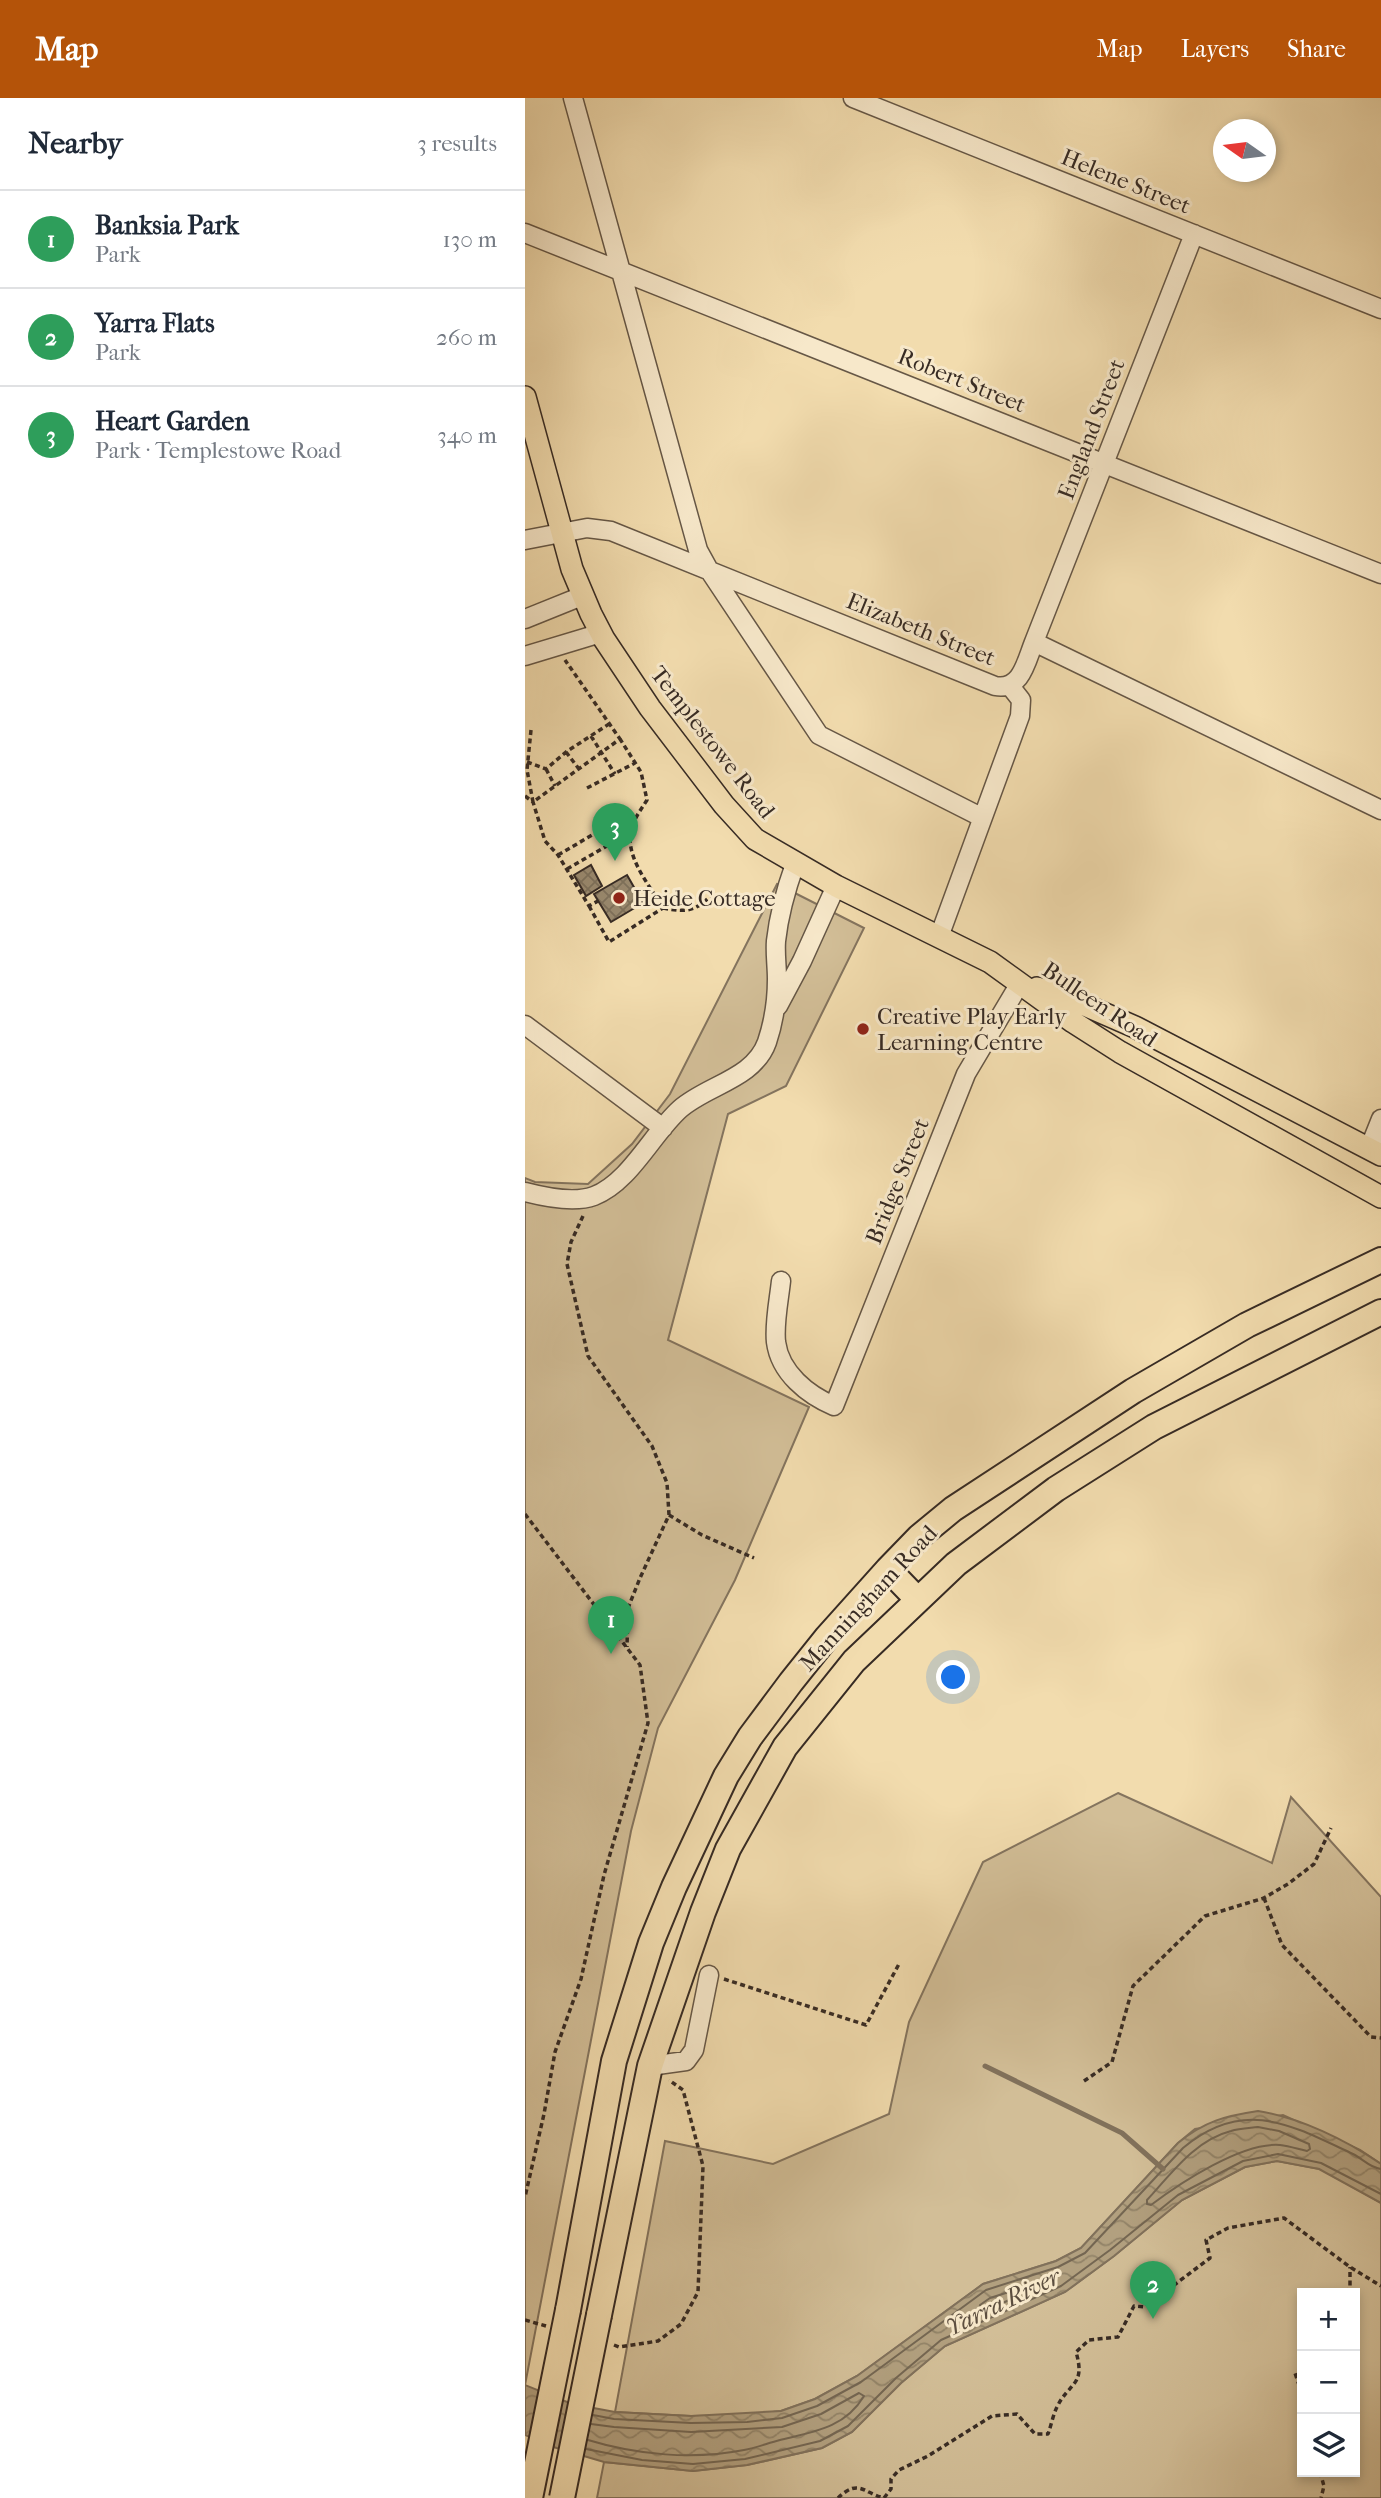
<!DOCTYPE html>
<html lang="en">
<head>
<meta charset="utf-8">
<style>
  body { margin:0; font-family:"IM FELL French Canon",serif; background:#f6f6f7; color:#1f2937 }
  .controls { position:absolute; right:21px; bottom:21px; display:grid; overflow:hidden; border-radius:0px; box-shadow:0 4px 10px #0003 }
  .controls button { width:63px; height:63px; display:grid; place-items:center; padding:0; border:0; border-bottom:2px solid #e0e1e3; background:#fff; color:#1f2937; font:35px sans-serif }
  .compass { position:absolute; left:688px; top:21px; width:63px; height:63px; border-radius:50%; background:#fff; box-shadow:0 4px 10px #0003; rotate:284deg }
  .you { position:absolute; left:429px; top:1580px; width:24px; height:24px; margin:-18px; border:5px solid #fff; border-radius:50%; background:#1a73e8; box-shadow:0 0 0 10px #1a73e833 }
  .badge { display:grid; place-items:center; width:46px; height:46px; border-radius:50%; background:#b45309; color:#fff; font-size:23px; font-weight:700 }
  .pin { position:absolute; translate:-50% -58px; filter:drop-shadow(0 2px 4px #0008) }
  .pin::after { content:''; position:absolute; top:37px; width:24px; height:21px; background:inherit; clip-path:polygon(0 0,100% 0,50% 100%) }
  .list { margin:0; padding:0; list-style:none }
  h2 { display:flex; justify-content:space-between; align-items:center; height:91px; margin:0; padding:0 28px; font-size:30px }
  h2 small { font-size:23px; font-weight:400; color:#747a83 }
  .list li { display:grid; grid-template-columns:46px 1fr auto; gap:21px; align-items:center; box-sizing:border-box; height:98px; padding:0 28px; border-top:2px solid #e0e1e3 }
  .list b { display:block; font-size:26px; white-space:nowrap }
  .list p { margin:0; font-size:23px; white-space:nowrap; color:#747a83 }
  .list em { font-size:23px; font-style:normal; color:#747a83 }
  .icon { flex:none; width:38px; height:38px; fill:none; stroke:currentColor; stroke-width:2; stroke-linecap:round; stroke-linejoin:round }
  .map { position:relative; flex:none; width:856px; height:2400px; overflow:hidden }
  header { display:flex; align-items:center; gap:42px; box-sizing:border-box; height:98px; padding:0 35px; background:#b45309; color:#fff }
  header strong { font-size:33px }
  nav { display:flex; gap:38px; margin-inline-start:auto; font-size:24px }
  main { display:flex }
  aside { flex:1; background:#fff }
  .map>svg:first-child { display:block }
  .park { fill:#d2be97; stroke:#84745e; stroke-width:2; fill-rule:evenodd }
  .water { fill:url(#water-waves); stroke:#81715b; stroke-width:2 }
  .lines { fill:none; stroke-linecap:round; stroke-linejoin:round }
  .shore { stroke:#746652; stroke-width:2 }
  .stream { stroke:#81715b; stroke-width:5 }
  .building { fill:url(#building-cross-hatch); stroke:#372b24; stroke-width:2 }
  .minor-casing { stroke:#665746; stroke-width:21 }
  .major-casing { stroke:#372b24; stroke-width:24 }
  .highway-casing { stroke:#372b24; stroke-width:28 }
  .path { stroke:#372b24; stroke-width:3.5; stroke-dasharray:5 3.5; stroke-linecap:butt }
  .minor { stroke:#f7e8ca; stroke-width:18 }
  .major { stroke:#f2dcae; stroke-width:21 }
  .highway { stroke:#f2dcae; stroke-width:24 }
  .highway-bridge-casing { stroke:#372b24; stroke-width:28; stroke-linecap:butt }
  .highway-bridge { stroke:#f2dcae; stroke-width:24 }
  .poi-dot { fill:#8f2418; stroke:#f7e8ca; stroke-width:2.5 }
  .labels { text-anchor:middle; stroke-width:6; stroke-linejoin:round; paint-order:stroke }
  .street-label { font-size:23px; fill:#372b24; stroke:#f7e8ca }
  .poi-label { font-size:23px; fill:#372b24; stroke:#f7e8ca; text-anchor:start }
  .water-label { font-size:24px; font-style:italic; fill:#5c4e3f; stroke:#f7e8ca }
</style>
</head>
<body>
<header>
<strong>Map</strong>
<nav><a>Map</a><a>Layers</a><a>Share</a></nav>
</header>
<main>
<aside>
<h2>Nearby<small>3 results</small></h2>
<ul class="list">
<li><span class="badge" style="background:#2e9e5b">1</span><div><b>Banksia Park</b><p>Park</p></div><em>130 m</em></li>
<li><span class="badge" style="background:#2e9e5b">2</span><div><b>Yarra Flats</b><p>Park</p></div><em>260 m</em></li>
<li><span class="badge" style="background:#2e9e5b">3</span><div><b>Heart Garden</b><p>Park · Templestowe Road</p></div><em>340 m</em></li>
</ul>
</aside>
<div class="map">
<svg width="856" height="2400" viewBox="0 0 856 2400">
  <defs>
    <pattern id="water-waves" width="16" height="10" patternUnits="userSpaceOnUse" patternTransform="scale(1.75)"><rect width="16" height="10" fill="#b2a07f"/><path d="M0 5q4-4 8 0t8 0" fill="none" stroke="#928368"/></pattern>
    <pattern id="building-cross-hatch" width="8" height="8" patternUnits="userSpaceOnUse" patternTransform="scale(1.75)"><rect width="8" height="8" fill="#98876c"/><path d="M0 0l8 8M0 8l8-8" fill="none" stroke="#7d6f59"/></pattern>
  </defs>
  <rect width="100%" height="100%" fill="#f2dcae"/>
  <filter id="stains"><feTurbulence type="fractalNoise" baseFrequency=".00286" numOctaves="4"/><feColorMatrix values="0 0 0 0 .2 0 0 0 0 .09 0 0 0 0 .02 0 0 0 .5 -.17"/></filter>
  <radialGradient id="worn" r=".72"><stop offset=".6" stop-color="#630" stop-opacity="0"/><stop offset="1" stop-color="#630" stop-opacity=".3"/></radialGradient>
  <path class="park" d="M252,786L339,830L261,988L203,1016L143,1242L284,1309L210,1482L133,1630L106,1733L0,2287V1080L10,1084L63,1086L107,1046L145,996Z
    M593,1695L747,1765L766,1699L856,1799V2066L835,2052L758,2017L670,2031L653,2045L556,2150L531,2163L458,2186L332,2278L290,2301L256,2313L222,2317L166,2318L90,2314L140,2043L248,2066L364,2016L384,1924L458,1764Z
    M752,2063L795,2071L856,2105V2400H72L79,2364L168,2373L222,2367L297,2350L327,2334L376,2285L420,2248L540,2194L589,2158L657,2102L720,2069ZM777,2195H830V2374H777Z"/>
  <path class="water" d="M733,2013C776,2020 821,2042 856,2066V2105L794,2071L752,2063L720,2069L657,2102L589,2158L540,2194L420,2248L376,2285L327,2334L297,2350L222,2367L168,2373L79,2364L25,2348L0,2337V2287L47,2306L90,2314L166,2318L256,2313L290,2301L332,2278L458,2186L531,2163L556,2150L653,2045C680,2023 700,2018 733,2013Z"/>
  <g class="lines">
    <path class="shore" d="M733,2029L754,2033L784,2046L785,2051L782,2053C773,2051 764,2048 755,2047C717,2044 655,2085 626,2107L622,2106V2102C646,2076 670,2042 706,2033C714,2030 724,2030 733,2029Z
      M487,2193L491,2196L489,2200L459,2213L454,2212L455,2207L465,2200Z
      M68,2317L89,2321L166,2325L222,2324L257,2320L292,2308L336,2284L461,2192L533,2169L560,2155L658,2050C719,1999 766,2027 828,2056C838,2061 845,2070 856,2071
      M63,2342C112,2357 168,2362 219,2352C231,2350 243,2345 255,2342C288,2334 320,2330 339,2298L334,2295L296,2316L257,2329L166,2334L89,2329L66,2326
      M61,2351L117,2362L168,2366L220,2361L295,2343L323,2328L371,2280L416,2242L536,2188L585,2152L653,2097L718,2063L753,2056L796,2065L856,2096"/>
    <path class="stream" d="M460,1968L597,2035L638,2071"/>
  </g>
  <path class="building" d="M66,767L77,788L61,798L49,777Z
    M102,777L118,805L86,824L69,796Z"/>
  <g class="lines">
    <defs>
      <path id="minor" d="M48,0L173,452L184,472L294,637L456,719
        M328,0L856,211
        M0,135L856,476
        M0,442L62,430L86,433L470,588C496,593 501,564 509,544L856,712
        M0,521L57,498
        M509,544L669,136
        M0,558L76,535
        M414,839L495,618L496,602L485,588
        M253,908L277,863L311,788
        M0,927L138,1030
        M844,1051L856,1021
        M0,1094C19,1099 50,1105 69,1098C105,1084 127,1036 155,1011C182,987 229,981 242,944C249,923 252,903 252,881C252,868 250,856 251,843C254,816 261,791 270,766
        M256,1183C254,1202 249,1225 251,1244C255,1275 283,1297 309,1308L441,976L495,885
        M125,1968L161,1963L169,1952L184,1877"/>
      <path id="major" d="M0,299L47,471L66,516L79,541L125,610L199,707L230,741L311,788L465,864L548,924L595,954L856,1099
        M512,890L546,901L610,929L856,1057"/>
      <path id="highway" d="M363,1471L393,1502
        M43,2212L89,1963L126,1845L149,1789L201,1678L225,1639L266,1584L302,1539L363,1471L394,1439L428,1411L608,1293L722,1227L856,1162
        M74,2217L125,1968L178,1814L203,1751L260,1649L329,1563L431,1466L531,1391L629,1329L856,1214"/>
    </defs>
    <use href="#minor" class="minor-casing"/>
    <use href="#major" class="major-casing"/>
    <use href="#highway" class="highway-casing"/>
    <path class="path" d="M6,632L2,672L8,704L95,641L40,562
      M66,638L90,676
      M41,654L54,671
      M2,664L21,671L41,654L84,626
      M21,671L30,688
      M62,690L110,665
      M0,698L8,704L20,743L33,757L64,808L73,803
      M33,757L86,726
      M42,771L106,734
      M64,808L84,844L138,810C124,786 96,755 108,726C111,718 117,710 122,702L116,674L95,641
      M138,810C164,815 170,813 189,795
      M58,1118L46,1144L42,1166L63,1258L127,1348L142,1385L144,1417L115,1480L103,1510L102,1549
      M0,1416L115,1567L123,1625L79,1777L56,1881L30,1954L19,2016L0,2099
      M144,1417L177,1437L229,1460
      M739,1800L757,1847L846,1939L856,1940
      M199,1881L341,1927L374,1866
      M559,1983L587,1964L608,1888L680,1818L739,1800L763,1786L789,1766L806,1730
      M821,2195L825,2188V2169
      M0,2222L21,2228
      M89,2247L94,2249L133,2243L156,2226L173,2194L178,2068L158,1992L144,1982
      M777,2271L770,2275L777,2296
      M795,2374L799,2388L796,2400
      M313,2400C334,2380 338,2395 359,2400L366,2391V2381L374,2372L403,2358L467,2318L492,2316L510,2336H523C526,2328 528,2317 532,2309C544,2284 561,2288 551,2254L564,2242L593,2239L609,2208L620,2209L685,2160L681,2142L703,2130L759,2120L825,2169L856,2188"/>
    <use href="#minor" class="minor"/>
    <use href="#major" class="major"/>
    <use href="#highway" class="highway"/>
    <defs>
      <path id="highway-bridge" d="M5,2400L43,2212
        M37,2400L74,2217"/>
    </defs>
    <use href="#highway-bridge" class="highway-bridge-casing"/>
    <use href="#highway-bridge" class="highway-bridge"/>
  </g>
  <g class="poi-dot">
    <circle cx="94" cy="800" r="7"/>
    <circle cx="338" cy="931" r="7"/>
  </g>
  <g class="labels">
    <g class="street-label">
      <text transform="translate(601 83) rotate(22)" y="8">Helene Street</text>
      <text transform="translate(437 282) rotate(22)" y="8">Robert Street</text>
      <text transform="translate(566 331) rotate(-69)" y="8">England Street</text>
      <text transform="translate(396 531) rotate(22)" y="8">Elizabeth Street</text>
      <text transform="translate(188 644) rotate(52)" y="8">Templestowe Road</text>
      <text transform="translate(575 906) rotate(34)" y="8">Bulleen Road</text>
      <text transform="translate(372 1083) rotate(-68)" y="8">Bridge Street</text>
      <text transform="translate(343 1500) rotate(-47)" y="8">Manningham Road</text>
    </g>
    <g class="poi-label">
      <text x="108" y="808">Heide Cottage</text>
      <text x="352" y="926">Creative Play Early<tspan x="352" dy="26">Learning Centre</tspan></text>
    </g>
    <g class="water-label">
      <text transform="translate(478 2204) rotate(-26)" y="8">Yarra River</text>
    </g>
  </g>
  <rect width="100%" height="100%" filter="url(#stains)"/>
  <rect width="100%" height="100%" fill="url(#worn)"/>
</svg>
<div class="controls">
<button>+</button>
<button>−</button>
<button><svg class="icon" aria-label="layers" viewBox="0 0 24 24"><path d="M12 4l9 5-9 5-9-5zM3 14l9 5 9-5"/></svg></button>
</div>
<svg class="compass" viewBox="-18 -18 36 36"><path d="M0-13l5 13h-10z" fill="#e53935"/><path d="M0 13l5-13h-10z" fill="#747a83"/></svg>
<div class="you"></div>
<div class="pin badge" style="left:86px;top:1556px;background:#2e9e5b">1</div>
<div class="pin badge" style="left:628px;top:2221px;background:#2e9e5b">2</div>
<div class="pin badge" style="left:90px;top:763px;background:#2e9e5b">3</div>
</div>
</main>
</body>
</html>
